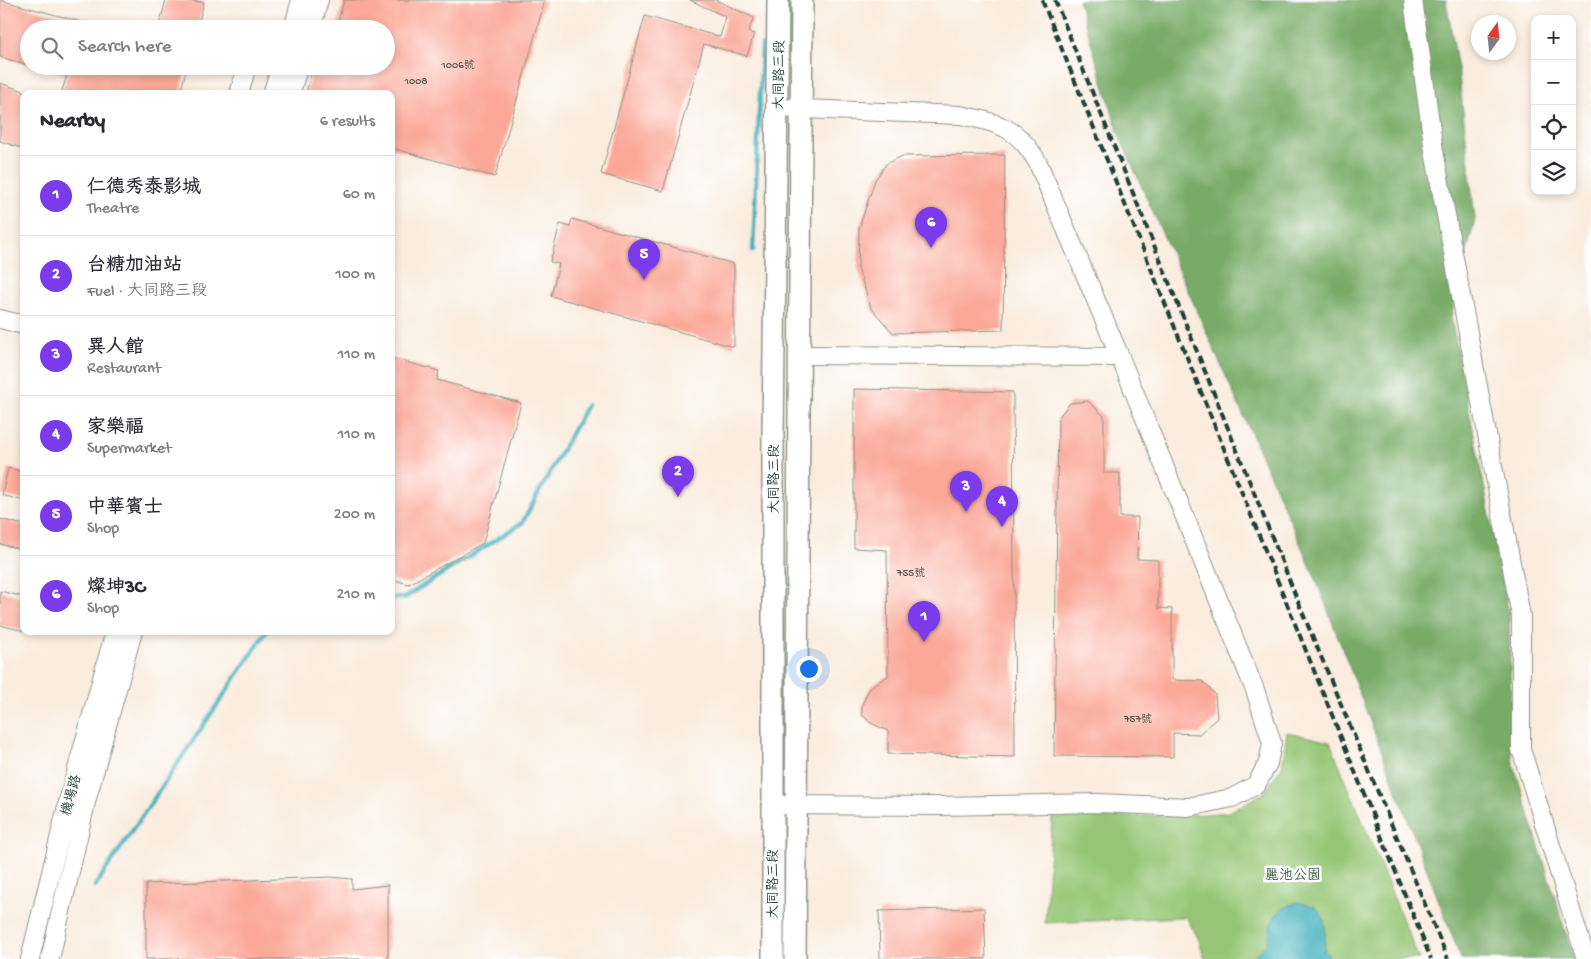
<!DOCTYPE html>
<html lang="en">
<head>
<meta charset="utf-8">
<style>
  body { margin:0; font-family:"Gochi Hand","LXGW WenKai TC",sans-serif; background:#f7f7f7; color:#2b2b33 }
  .controls { position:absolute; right:15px; top:15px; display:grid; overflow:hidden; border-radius:10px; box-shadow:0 2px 8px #0003 }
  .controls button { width:45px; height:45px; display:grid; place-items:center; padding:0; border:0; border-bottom:1px solid #e1e1e2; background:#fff; color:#2b2b33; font:25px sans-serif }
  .compass { position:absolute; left:1471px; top:15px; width:45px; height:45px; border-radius:50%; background:#fff; box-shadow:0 2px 8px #0003; rotate:15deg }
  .you { position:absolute; left:808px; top:668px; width:18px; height:18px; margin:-12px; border:4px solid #fff; border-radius:50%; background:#1a73e8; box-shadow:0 0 0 8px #1a73e833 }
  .badge { display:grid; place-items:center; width:32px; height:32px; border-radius:50%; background:#7c3aed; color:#fff; font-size:16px; font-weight:700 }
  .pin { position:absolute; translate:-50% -41px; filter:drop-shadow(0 1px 2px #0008) }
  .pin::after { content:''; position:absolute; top:26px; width:18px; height:15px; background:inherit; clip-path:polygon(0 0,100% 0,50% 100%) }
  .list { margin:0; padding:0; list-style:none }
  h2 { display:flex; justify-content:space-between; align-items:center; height:65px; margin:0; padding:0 20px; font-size:21px }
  h2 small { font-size:16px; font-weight:400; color:#7c7c81 }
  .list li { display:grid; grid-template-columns:32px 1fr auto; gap:15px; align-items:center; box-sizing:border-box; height:80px; padding:0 20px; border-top:1px solid #e1e1e2 }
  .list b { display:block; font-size:19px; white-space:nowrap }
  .list p { margin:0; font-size:16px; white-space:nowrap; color:#7c7c81 }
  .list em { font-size:16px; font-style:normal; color:#7c7c81 }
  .icon { flex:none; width:28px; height:28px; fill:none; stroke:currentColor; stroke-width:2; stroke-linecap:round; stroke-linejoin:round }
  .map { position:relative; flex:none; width:1591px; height:959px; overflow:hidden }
  .search { position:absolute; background:#fff; box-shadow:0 2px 8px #0003; left:20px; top:20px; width:375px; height:55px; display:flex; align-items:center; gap:12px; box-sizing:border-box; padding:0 18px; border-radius:28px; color:#7c7c81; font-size:19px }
  .panel { position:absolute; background:#fff; box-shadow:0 2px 8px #0003; left:20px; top:90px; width:375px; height:545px; border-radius:10px }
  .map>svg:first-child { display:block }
  .green { fill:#96c675; stroke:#5a8254 }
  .forest { fill:#78ab66; stroke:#4c744d }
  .water { fill:#43b1be; stroke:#317779 }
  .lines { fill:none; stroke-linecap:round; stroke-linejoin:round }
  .stream { stroke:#43b1be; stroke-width:4.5 }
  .building { fill:#fba898 }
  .minor-casing { stroke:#8c9489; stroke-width:20 }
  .major-casing { stroke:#8c9489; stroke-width:24 }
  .minor { stroke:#fff; stroke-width:18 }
  .major { stroke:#fff; stroke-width:21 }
  .rail { stroke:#1f3d34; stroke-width:4; stroke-dasharray:8 4; stroke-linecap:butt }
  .labels { text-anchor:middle; stroke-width:5; stroke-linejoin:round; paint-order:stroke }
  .number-label { font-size:11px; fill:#56584d }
  .street-label { font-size:14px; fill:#1f3d34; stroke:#fff }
  .park-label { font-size:14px; fill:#3d5f44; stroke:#fff }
</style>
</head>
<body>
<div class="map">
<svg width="1591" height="959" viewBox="0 0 1591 959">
  <rect width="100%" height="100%" fill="#fff"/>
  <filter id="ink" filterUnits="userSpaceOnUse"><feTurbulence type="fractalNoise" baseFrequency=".02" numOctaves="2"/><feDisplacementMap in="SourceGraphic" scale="10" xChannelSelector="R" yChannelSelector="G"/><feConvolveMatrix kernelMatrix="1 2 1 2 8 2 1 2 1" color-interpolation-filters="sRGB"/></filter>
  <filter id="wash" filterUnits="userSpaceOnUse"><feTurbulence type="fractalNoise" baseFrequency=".0096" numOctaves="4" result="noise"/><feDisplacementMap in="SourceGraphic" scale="20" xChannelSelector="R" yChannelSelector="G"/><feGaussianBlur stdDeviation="1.12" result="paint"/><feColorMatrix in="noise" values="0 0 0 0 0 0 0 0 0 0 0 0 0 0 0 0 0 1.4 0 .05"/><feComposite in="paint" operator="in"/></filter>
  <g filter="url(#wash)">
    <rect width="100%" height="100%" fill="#faecde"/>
    <path class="green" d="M1287,732L1330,742L1419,959H1205L1198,938L1186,917L1045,923L1052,818L1192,815L1229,812L1265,792L1282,766Z"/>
    <path class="forest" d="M1078,0H1446L1459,75L1475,219L1451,317L1509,613L1512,759L1574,959H1461L1315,577L1120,138Z"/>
    <path class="water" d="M1299,902C1304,904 1311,905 1315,907C1328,917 1326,936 1324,950L1331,959H1252C1255,953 1262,951 1266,945C1271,937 1268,930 1272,922C1277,911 1288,904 1299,902Z"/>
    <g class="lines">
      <path class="stream" d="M753,251L762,45
        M391,598H404L522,523L587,405
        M95,886L267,631"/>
    </g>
    <g id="blocks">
      <path class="building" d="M0,0L93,25V29H29V65L0,57Z
        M166,0L204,2L197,29H158Z
        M344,0H545L495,177L391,148V94H306L313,66H386V29H336Z
        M690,0H716L754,18L748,32L754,34L747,56L704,44L663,191L601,174L645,16L720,37L726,17Z
        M46,66H187L180,94H61L67,75L46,70Z
        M0,83L24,91V149L0,141Z
        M1005,155L1003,330L893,333L871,308L858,268L859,228L875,180L886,164L902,156Z
        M572,219L734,264V347L551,296L559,264L550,262L560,224L570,227Z
        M391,358L439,371L437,380L521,403L483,543L409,584L391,579Z
        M854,389L1013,392L1015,757L888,754V731L871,723L862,715V705L867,693L874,684L888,676L887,550L854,548Z
        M1088,401L1104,416V473H1120V517H1138L1137,559L1158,560V608L1172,609V680L1202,681L1215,694L1217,718L1199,734L1173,733V757L1054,756L1058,418L1070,403Z
        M8,468L24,472V501L2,495Z
        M0,519L24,525V550L0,544Z
        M0,591L24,597V631L0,625Z
        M331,877L352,879V889L388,885V959H146V884Z
        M984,908L986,959H880L879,911Z"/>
    </g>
  </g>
  <g filter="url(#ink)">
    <use href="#blocks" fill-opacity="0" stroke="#8c9489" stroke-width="1"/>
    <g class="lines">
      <defs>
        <path id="minor" d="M1413,0L1434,151L1521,616V749L1586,959
          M293,29L301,0
          M311,29L319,0
          M239,94L247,66
          M272,94L281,66
          M290,94L299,66
          M0,319L24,325
          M800,355L1120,357
          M772,805L938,806L1098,803L1188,807L1232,798L1256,785L1268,763L1272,743L1255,690L1120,357L1038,163C1018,127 999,123 960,115L777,108
          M30,959L69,798L115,631
          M50,959L87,798L133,631"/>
        <path id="major" d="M773,959V436L778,0
          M795,959L802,0"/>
      </defs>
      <use href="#minor" class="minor-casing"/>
      <use href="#major" class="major-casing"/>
      <use href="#minor" class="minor"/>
      <use href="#major" class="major"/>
      <path class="rail" d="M1042,0L1431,959
        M1055,0L1301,609L1448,959"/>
    </g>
  </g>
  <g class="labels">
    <g class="number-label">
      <text x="458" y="68">1006號</text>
      <text x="416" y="84">1008</text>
      <text x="911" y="576">755號</text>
      <text x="1138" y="722">757號</text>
    </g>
    <g class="street-label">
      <text transform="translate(778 75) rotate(-89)" y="5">大同路三段</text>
      <text transform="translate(773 479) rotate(-90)" y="5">大同路三段</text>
      <text transform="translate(70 795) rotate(-75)" y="5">機場路</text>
      <text transform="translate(772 884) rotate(-90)" y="5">大同路三段</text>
    </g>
    <g class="park-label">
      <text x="1293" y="879">麗池公園</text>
    </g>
  </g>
</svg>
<div class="controls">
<button>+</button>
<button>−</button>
<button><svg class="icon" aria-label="locate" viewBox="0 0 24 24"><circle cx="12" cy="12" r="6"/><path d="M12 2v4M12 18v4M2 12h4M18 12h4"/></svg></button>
<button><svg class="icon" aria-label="layers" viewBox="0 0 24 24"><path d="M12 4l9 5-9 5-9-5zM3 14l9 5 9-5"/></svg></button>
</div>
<svg class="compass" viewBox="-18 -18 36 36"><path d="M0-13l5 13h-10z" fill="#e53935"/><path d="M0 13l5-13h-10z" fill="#7c7c81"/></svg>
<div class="you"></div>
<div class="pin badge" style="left:924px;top:642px">1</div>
<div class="pin badge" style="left:678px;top:497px">2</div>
<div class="pin badge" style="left:966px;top:512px">3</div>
<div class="pin badge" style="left:1002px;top:527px">4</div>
<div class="pin badge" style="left:644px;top:280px">5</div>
<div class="pin badge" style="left:931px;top:248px">6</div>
<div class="search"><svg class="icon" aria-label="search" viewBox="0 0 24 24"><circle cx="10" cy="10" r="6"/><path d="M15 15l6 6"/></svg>Search here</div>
<section class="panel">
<h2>Nearby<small>6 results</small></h2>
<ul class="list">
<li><span class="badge">1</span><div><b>仁德秀泰影城</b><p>Theatre</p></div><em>60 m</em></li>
<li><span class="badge">2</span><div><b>台糖加油站</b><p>Fuel · 大同路三段</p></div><em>100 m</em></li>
<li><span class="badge">3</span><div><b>異人館</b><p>Restaurant</p></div><em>110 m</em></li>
<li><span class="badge">4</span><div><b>家樂福</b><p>Supermarket</p></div><em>110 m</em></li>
<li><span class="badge">5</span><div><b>中華賓士</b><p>Shop</p></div><em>200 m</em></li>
<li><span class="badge">6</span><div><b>燦坤3C</b><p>Shop</p></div><em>210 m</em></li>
</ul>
</section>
</div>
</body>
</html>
